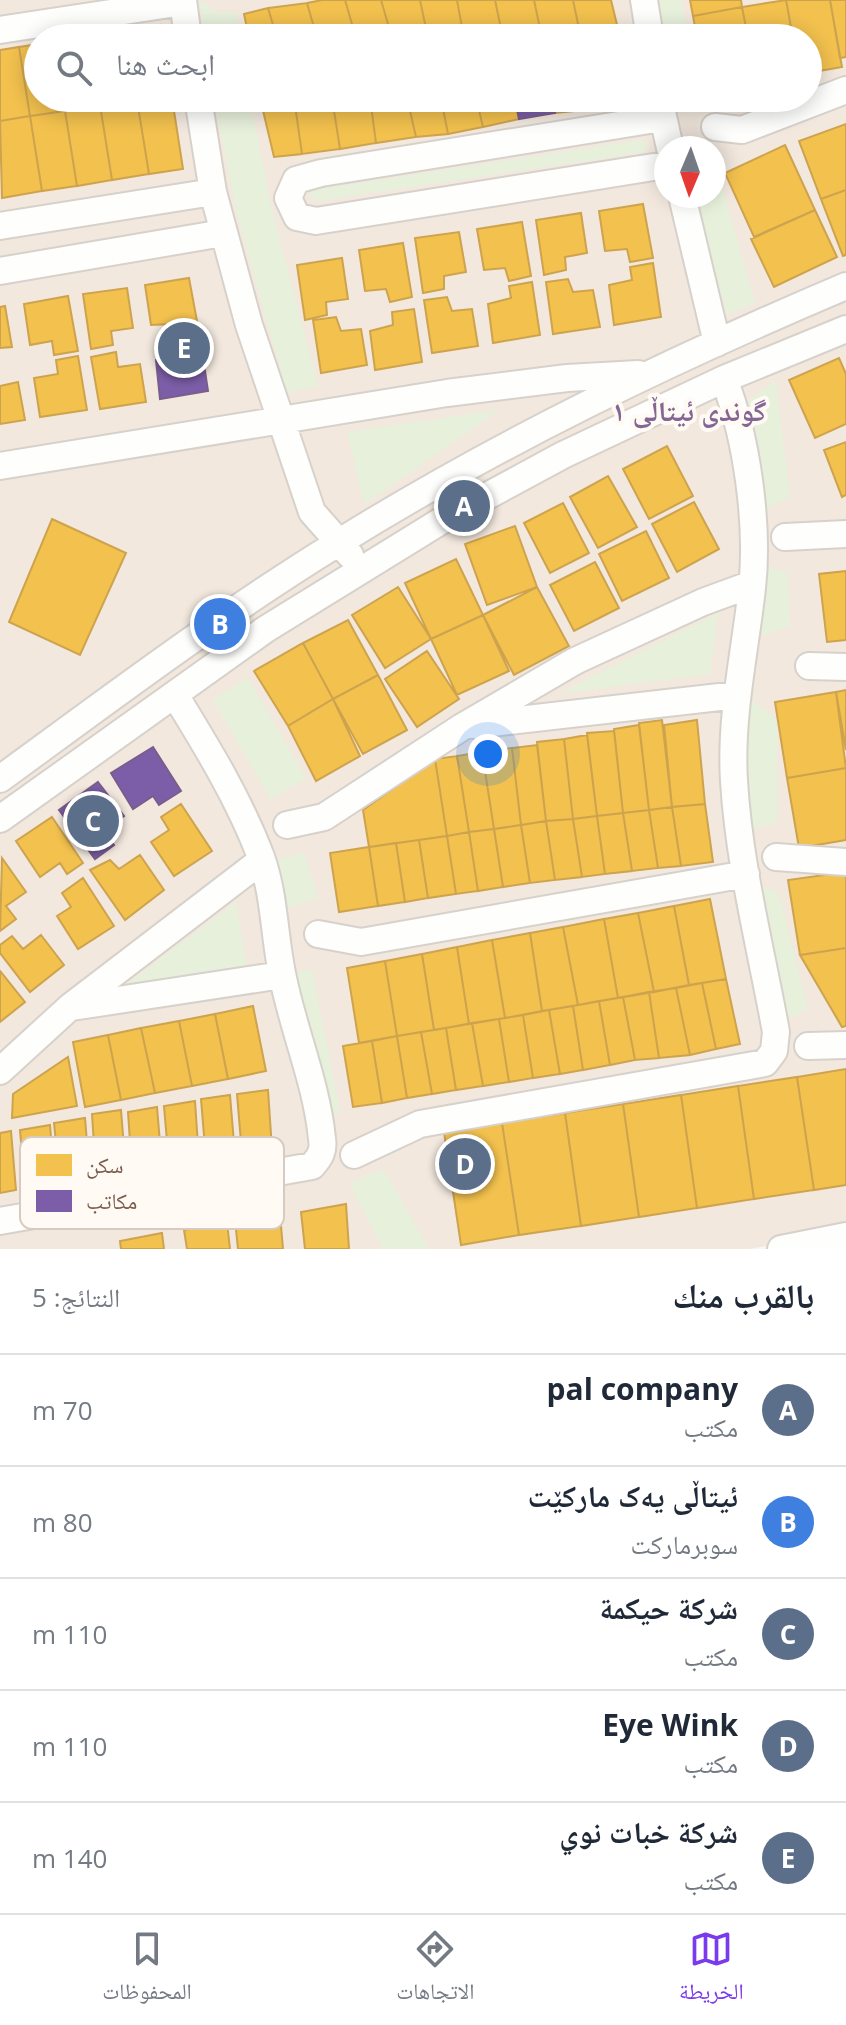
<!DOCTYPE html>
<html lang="ar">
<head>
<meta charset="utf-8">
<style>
  body { margin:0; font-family:"Open Sans","Noto Naskh Arabic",sans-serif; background:#f6f6f7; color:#1f2937; direction:rtl }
  .compass { position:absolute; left:654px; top:136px; width:72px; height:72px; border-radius:50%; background:#fff; box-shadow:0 4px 20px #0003; rotate:182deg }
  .you { position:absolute; left:488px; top:754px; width:28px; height:28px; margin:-20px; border:6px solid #fff; border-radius:50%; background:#1a73e8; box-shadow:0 0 0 12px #1a73e833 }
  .badge { display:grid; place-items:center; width:52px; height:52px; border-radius:50%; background:#7c3aed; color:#fff; font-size:26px; font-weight:700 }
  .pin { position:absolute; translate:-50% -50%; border:4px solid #fff; box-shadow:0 2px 8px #0006 }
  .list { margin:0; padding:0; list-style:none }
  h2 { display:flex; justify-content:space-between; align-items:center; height:104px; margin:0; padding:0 32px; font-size:34px }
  h2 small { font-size:26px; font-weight:400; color:#747a83 }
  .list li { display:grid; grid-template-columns:52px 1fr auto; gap:24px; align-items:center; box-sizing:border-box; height:112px; padding:0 32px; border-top:2px solid #e0e1e3 }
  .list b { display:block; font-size:30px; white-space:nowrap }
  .list p { margin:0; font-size:26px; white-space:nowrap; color:#747a83 }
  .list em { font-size:26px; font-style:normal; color:#747a83 }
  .icon { flex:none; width:44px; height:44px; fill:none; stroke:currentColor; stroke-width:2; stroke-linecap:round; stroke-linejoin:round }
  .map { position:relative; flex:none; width:846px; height:1249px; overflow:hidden; direction:ltr }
  .search { position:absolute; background:#fff; box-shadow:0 4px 20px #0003; left:24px; right:24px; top:24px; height:88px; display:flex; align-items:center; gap:20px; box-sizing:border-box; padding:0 28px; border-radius:44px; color:#747a83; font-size:30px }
  .sheet { height:664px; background:#fff }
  nav { display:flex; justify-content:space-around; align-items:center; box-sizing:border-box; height:112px; border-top:2px solid #e0e1e3; background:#fff; font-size:22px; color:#747a83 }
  nav a { display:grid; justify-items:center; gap:4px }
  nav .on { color:#7c3aed }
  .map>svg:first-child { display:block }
  .residential { fill:#f2e8de; fill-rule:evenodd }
  .green { fill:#e7f0db }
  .homes { fill:#f2c14e; stroke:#cea34e; stroke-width:2 }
  .offices { fill:#7b5ea7; stroke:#7b5d8c; stroke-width:2 }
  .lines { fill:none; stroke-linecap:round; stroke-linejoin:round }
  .minor-casing { stroke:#d7d1cb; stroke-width:30 }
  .minor { stroke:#fefefd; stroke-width:26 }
  .labels { text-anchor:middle; stroke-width:8; stroke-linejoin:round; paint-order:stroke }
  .neighbourhood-label { font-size:28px; font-weight:bold; fill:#846695; stroke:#fffaf3 }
  .key { fill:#fffaf3; stroke:#d7cbc1; stroke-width:2 }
  .key-label { font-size:22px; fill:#7a5c4d }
</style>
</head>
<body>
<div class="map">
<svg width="846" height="1249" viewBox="0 0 846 1249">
  <rect width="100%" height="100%" fill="#f9f5f0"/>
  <path class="residential" d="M0,0H846V1230L750,1249H0ZM38,38H808V98H38ZM666,148H714V196H666Z"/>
  <path class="green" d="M199,0L217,12H237L241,38H205Z
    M647,0H681L689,38H653Z
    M214,98H250L270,202L318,386L287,393L236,210Z
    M640,140L649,143L645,152L318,201L309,195L313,190Z
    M714,158L755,303L719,318L687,196H714Z
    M776,380L790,497L756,513L742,405Z
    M499,410L364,505L347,432Z
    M759,563L788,574L790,627L753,638Z
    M718,613L710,674L558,694Z
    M248,678L306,778L271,799L212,699Z
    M746,696L777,719V822L741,833Z
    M304,853L318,898L284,910L269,861Z
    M742,881L779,893L808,1009L779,1024Z
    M236,902L247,968L127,984Z
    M312,969L340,1112L324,1126L286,974Z
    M384,1169L429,1249H383L349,1183Z"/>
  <path class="homes" d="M322,0H345L356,38H317L307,3Z
    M345,0H381L392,38H356Z
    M381,0H420L428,38H392Z
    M420,0H457L464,38H428Z
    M457,0H495L503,38H464Z
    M495,0H534L542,38H503Z
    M534,0H573L581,38H542Z
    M573,0H611L619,33L581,38Z
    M690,0H741L742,7L693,16Z
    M786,0L793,38H748L742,7Z
    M786,0H830L842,67L808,73V38H793Z
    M830,0H846V57L840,58Z
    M307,3L317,38H277L268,8Z
    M742,7L748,38H697L693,16Z
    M268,8L277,38H249L244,14Z
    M160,25L162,38H127L126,30Z
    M126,30L127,38H89V36Z
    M38,44V98H63L65,111L30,116L19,47Z
    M19,47L30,116L0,121V50Z
    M63,98H99L100,105L65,111Z
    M99,98H136L137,100L100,105Z
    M172,98L183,169L149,174L137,100Z
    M260,98H294L302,154L274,157Z
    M294,98H332L340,149L302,154Z
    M332,98H370L376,143L340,149Z
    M370,98H407L416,137L376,143Z
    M407,98H441L448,134L416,137Z
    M441,98H476L483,127L448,134Z
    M476,98H514L519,119L483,127Z
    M552,98H592L594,109L555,113Z
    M592,98H626L623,105L594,109Z
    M137,100L149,174L112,180L100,105Z
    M100,105L112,180L77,186L65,111Z
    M65,111L77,186L42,191L30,116Z
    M30,116L42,191L2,198L0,121Z
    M846,124V190L821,199L799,141Z
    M785,145L815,210L754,237L725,173Z
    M846,190V255L843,256L821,199Z
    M643,204L653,258L630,262L627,249L605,251L599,211Z
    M815,210L837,257L774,287L751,239Z
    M581,213L587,253L565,257L566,270L544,275L536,220Z
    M522,222L531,276L509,281L505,268L484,270L477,229Z
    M459,232L466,272L444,276V289L423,293L415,238Z
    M403,243L412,297L390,302L386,289L365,291L359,250Z
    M342,258L348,299L326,302L327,315L305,320L297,265Z
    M653,263L661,317L614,325L609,285L632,280L630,267Z
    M189,278L199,332L176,337L173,324L151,325L145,285Z
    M568,279L573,292L593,290L600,327L553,334L546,282Z
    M532,282L540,335L493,343L488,304L511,298L509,286Z
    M127,288L133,328L111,331L113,345L91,349L83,294Z
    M68,296L78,351L54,355L52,341L30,345L24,304Z
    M447,297L452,311L472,309L478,346L432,353L424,300Z
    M5,306L12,347L0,348V307Z
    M414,309L422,362L375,370L370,331L393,325L392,312Z
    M336,317L341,331L361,329L367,365L321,373L313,320Z
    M116,352L118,367L140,364L146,402L100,409L91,357Z
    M78,356L87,410L40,417L34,378L58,374L56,360Z
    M839,358L846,374V424L815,438L789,380Z
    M18,382L25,420L0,424V386Z
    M846,442V495L842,497L824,450Z
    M667,446L693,496L649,519L623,469Z
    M608,476L637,527L598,548L570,497Z
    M694,502L719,549L677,572L652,524Z
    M563,503L589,553L550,573L524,523Z
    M52,519L126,553L80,655L9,622Z
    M515,526L537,587L487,605L465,544Z
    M646,531L669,578L622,601L599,554Z
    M456,559L483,615L431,639L405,583Z
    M595,562L619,608L574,631L550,585Z
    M846,571V640L827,642L819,574Z
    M398,587L431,639L385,668L352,615Z
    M537,587L569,646L514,675L483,615Z
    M483,615L509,671L457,695L431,639Z
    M348,620L378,675L333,699L303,643Z
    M303,643L333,699L288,726L254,671Z
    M427,651L459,699L417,727L385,679Z
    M378,675L407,730L363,754L333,699Z
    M846,690V750L836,692Z
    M836,692L846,768L787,778L775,702Z
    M333,699L360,756L316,781L288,726Z
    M662,720L672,807L649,810L639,723Z
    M697,720L705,804L672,807L664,725Z
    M639,725L649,810L623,813L614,729Z
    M614,731L623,813L597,816L587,733Z
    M587,735L597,816L573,819L564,739Z
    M564,739L573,819L546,821L537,742Z
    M537,745L546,821L521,825L512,748Z
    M512,748L521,825L494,829L482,752Z
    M482,752L494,829L469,832L457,756Z
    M457,756L469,832L447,836L435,759Z
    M435,759L447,836L369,847L363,810Z
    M846,768V840L799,848L787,778Z
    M181,804L212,851L174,876L151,842L169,830L161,817Z
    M705,804L713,862L681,866L672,807Z
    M672,807L681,866L658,868L649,810Z
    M649,810L658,868L632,871L623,813Z
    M623,813L632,871L605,874L597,816Z
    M597,816L605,874L582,877L573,819Z
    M52,817L83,863L67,874L60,863L40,877L16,841Z
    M573,819L582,877L555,880L546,821Z
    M546,821L555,880L530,883L521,825Z
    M521,825L530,883L503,887L494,829Z
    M494,829L503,887L478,891L469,832Z
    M469,832L478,891L456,894L447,836Z
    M447,836L456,894L428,898L419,840Z
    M419,840L428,898L405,902L396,843Z
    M396,843L405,902L378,906L369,847Z
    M369,847L378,906L339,912L330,853Z
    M140,855L164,890L125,920L90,870L110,860L119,869Z
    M2,858L26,892L6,906L16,919L0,931Z
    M846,872V948L800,955L788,880Z
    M83,878L114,926L78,949L57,916L71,907L62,893Z
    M710,899L726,979L689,985L674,906Z
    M674,906L689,985L654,992L638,913Z
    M638,913L654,992L618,998L604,919Z
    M604,919L618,998L578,1005L563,927Z
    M563,927L578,1005L542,1011L530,933Z
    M530,933L542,1011L505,1018L492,940Z
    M41,935L64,965L30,992L0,953V945L12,936L23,949Z
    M492,940L505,1018L469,1024L457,947Z
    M457,947L469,1024L434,1030L422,954Z
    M846,948V1026L842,1027L800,955Z
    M422,954L434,1030L397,1036L385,961Z
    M385,961L397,1036L359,1043L347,968Z
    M0,971L25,1002L0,1022Z
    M726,979L740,1044L716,1049L702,983Z
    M702,983L716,1049L690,1055L676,988Z
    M676,988L690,1055L659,1058L649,992Z
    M649,992L659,1058L635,1060L623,997Z
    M623,997L635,1060L610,1065L599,1001Z
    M599,1001L610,1065L583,1070L573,1006Z
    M253,1006L266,1071L228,1079L215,1014Z
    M573,1006L583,1070L560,1074L549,1010Z
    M549,1010L560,1074L533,1078L523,1015Z
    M215,1014L228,1079L192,1086L179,1021Z
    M523,1015L533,1078L509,1082L499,1019Z
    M499,1019L509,1082L483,1086L472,1023Z
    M179,1021L192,1086L155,1093L141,1028Z
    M472,1023L483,1086L456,1090L446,1028Z
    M141,1028L155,1093L121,1100L108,1035Z
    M446,1028L456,1090L432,1094L421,1032Z
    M421,1032L432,1094L407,1098L397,1036Z
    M108,1035L121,1100L85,1107L73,1042Z
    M397,1036L407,1098L382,1103L372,1041Z
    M372,1041L382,1103L353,1107L343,1046Z
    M68,1057L77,1106L12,1118L13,1094Z
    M846,1069V1185L814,1190L797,1077Z
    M797,1077L814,1190L754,1199L738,1086Z
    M738,1086L754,1199L697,1208L681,1095Z
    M268,1090L272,1149L242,1154L237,1094Z
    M230,1095L235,1155L206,1159L201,1099Z
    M681,1095L697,1208L639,1217L623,1104Z
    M195,1101L199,1161L169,1165L164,1106Z
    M623,1104L639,1217L581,1226L565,1113Z
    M157,1107L162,1167L132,1171L128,1112Z
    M121,1110L126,1172L96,1176L92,1114Z
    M565,1113L581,1226L519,1235L502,1123Z
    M85,1118L90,1179L60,1183L54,1123Z
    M502,1123L519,1235L461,1245L444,1132Z
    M50,1125L55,1185L25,1189L20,1130Z
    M11,1131L16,1190L0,1193V1133Z
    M346,1204L349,1249H305L301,1212Z
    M280,1214L283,1249H238L235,1220Z
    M227,1222L230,1249H187L184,1230Z
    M162,1233L164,1249H121L120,1241Z"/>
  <path class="offices" d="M515,98H552L555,113L519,119Z
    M200,338L208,391L160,399L156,360L178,354L177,341Z
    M153,747L181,791L159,805L153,796L133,809L111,773Z
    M98,782L124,816L103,831L114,845L95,859L59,810Z"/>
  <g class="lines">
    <defs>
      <path id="minor" d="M183,0L188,38
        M644,0L650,38
        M0,30L183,2
        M198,98L213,192L249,325L312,512L350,555
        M659,98L670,148
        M662,118L321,173L296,180L288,198L297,217L316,221L666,165
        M715,127L742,130L846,90
        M682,196L717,343
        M0,226L213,192
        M0,271L223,233
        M0,466L447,393L567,378L638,374
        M785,537L846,534
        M809,666L846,667
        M474,725L737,695
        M0,779C111,698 221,615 338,543C500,442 671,360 846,286
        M0,819L266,629L441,521L563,455L724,379L846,329
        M287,825L324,817L462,727L575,661L703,602L752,584
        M776,857L846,862
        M318,934L361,942L746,874
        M72,1007L282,975
        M808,1046L846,1045
        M0,1071L70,1007L262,860
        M354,1155L420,1124L765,1063L774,1051L776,1032C761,949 739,865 734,781C730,716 745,652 752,588C759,525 747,438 724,379
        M0,1221L312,1166C320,1157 324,1151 322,1139C317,1085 294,1032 283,978C274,938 275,896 261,857C239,799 207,747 175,695
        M781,1249L846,1236"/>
    </defs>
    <use href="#minor" class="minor-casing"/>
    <use href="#minor" class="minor"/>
  </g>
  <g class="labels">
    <g class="neighbourhood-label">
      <text x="689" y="421">گوندی ئیتاڵی ١</text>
    </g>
  </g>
  <rect x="20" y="1137" width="264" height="92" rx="12" class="key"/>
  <rect x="36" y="1154" width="36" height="22" fill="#f2c14e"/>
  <rect x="36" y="1190" width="36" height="22" fill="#7b5ea7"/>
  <g class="key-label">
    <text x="86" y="1173">سكن</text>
    <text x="86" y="1209">مكاتب</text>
  </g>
</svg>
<svg class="compass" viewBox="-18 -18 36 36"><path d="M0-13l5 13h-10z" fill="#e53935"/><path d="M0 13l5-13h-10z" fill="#747a83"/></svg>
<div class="you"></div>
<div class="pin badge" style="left:464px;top:506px;background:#5c6f8a">A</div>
<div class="pin badge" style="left:220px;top:624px;background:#3f7fe0">B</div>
<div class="pin badge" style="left:93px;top:821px;background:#5c6f8a">C</div>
<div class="pin badge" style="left:465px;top:1164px;background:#5c6f8a">D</div>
<div class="pin badge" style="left:184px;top:348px;background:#5c6f8a">E</div>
<div class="search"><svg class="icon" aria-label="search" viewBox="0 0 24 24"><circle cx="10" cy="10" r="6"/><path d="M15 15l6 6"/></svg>ابحث هنا</div>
</div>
<section class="sheet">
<h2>بالقرب منك<small>النتائج: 5</small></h2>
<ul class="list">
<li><span class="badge" style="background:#5c6f8a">A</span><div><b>pal company</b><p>مكتب</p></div><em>70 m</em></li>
<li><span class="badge" style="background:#3f7fe0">B</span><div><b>ئیتاڵی یەک مارکێت</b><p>سوبرماركت</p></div><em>80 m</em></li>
<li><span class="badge" style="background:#5c6f8a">C</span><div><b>شركة حيكمة</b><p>مكتب</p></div><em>110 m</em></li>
<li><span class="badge" style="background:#5c6f8a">D</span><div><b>Eye Wink</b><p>مكتب</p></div><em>110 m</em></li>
<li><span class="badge" style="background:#5c6f8a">E</span><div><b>شركة خبات نوي</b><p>مكتب</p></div><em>140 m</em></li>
</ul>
</section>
<nav>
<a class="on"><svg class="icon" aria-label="map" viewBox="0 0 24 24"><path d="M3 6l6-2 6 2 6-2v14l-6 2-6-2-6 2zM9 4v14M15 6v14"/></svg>الخريطة</a>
<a><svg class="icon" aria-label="directions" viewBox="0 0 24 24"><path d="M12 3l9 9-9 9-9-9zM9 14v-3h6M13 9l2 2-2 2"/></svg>الاتجاهات</a>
<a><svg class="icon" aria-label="saved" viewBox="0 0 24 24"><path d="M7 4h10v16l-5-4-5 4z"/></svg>المحفوظات</a>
</nav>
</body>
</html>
